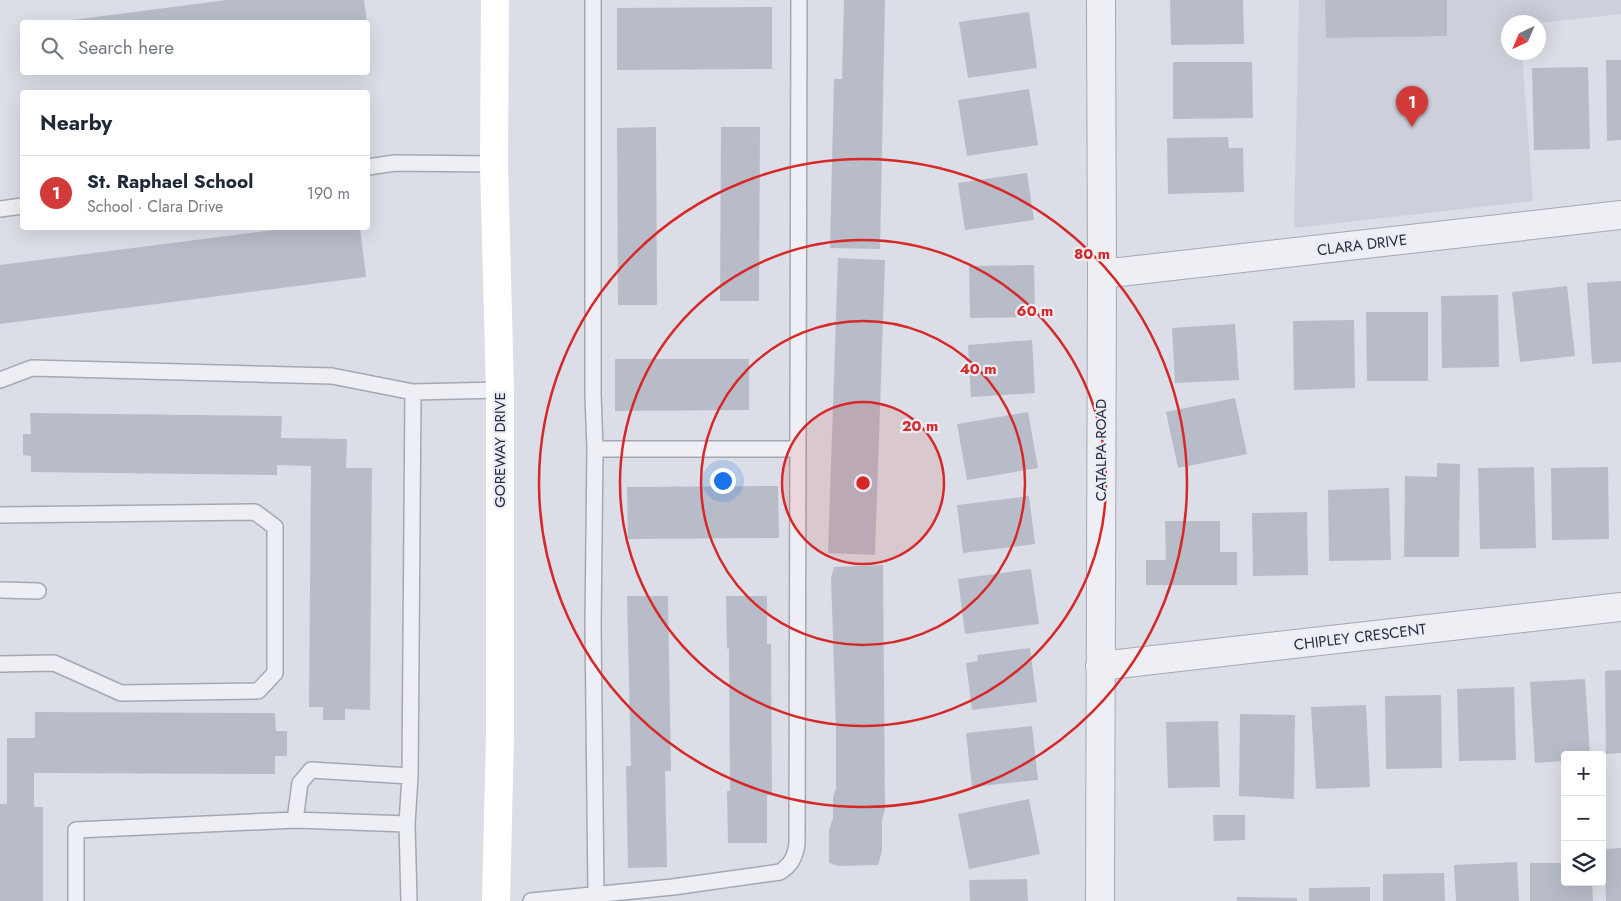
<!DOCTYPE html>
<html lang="en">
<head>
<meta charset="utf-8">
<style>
  body { margin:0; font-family:Jost,sans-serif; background:#f2f2f3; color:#1f2937 }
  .controls { position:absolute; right:15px; bottom:15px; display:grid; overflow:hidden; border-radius:5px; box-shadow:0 5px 20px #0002 }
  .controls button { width:45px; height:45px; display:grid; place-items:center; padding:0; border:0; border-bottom:1px solid #e0e1e3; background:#fff; color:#1f2937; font:25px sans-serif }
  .compass { position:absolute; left:1501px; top:15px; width:45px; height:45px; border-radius:50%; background:#fff; box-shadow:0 5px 20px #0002; rotate:224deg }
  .you { position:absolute; left:722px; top:480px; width:18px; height:18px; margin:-12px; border:4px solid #fff; border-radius:50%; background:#1a73e8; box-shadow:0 0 0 8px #1a73e833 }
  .badge { display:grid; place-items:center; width:32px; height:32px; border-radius:50%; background:#d23a39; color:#fff; font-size:16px; font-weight:700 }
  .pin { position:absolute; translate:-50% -41px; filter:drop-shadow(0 1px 2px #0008) }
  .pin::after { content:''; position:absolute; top:26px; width:18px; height:15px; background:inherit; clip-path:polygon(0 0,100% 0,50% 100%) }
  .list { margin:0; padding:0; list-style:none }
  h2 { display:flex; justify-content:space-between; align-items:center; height:65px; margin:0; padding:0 20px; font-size:21px }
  h2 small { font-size:16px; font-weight:400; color:#747a83 }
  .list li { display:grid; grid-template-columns:32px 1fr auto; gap:15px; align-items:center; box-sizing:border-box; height:75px; padding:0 20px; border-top:1px solid #e0e1e3 }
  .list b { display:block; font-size:19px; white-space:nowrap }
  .list p { margin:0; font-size:16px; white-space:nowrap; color:#747a83 }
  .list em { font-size:16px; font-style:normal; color:#747a83 }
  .icon { flex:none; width:28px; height:28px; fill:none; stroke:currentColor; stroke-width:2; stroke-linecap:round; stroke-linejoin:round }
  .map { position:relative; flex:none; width:1621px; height:901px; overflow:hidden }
  .search { position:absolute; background:#fff; box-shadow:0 5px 20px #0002; left:20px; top:20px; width:350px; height:55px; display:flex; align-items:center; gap:12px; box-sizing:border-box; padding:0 18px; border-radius:5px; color:#747a83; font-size:19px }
  .panel { position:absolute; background:#fff; box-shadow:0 5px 20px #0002; left:20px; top:90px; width:350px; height:140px; border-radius:5px }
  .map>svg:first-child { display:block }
  .built { fill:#cdd0db }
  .building { fill:#b8bcc9 }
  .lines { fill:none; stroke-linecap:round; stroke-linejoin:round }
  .service-casing { stroke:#a4a8b3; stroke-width:18 }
  .minor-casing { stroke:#a4a8b3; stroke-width:30 }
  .service { stroke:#eeeff4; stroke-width:15 }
  .minor { stroke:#eeeff4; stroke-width:28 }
  .secondary { stroke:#fff; stroke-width:28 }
  .ring { fill:none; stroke:#d62828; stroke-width:2.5 }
  .labels { text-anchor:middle; stroke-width:4.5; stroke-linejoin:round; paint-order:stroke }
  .street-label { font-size:15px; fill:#252a3c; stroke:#eaedf4 }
  .centre { fill:#d62828; stroke:#eaedf4; stroke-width:2.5 }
  .ring-label { font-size:15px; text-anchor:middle; font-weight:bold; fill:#d62828; stroke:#eaedf4; stroke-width:4.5; stroke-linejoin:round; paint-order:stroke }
</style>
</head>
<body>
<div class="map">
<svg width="1621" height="901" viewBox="0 0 1621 901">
  <rect width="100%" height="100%" fill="#dbdee6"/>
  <path class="built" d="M1299,0H1621V14L1539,23L1508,22V52L1522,53L1533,201L1294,228Z"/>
  <path class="building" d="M227,0H364L367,22H57Z
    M844,0H885L880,249L830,248L834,79H842Z
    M1170,0H1243L1244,44L1171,45Z
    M1325,0H1447V36L1326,38Z
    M772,7V69L617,70V8Z
    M1029,12L1037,68L968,78L959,22Z
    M1606,60H1621V140L1607,141Z
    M1173,62H1252L1253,118L1173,119Z
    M1588,67L1590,149L1534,150L1532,68Z
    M1029,89L1038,145L967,156L958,100Z
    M656,127L657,305H618L617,128Z
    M721,127H760L759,301H720Z
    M1228,137L1229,148H1243L1244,192L1168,194L1167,138Z
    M1027,173L1034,220L965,230L958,183Z
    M290,228H360L366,277L0,324V265Z
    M838,258L885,260L875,555L828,553Z
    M1034,265L1035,317L970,318L969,266Z
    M1621,281V362L1592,364L1587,283Z
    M1567,286L1575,356L1520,362L1512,292Z
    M1498,295L1499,367L1442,368L1441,296Z
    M1366,312H1428V381H1367Z
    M1354,320L1355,388L1294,390L1293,321Z
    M1235,324L1239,380L1175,383L1172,328Z
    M1032,340L1035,393L971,397L968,345Z
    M615,359H749V410L615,411Z
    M1235,398L1247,454L1178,468L1166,412Z
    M1028,412L1038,468L967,480L957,424Z
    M30,413L282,416L281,438L347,439L346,468H372L370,710L345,709V720H323V707H309L311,466L277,465V475L31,472V456L23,455V434H31Z
    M1437,463L1460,464L1459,557H1404L1405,476L1437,477Z
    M1534,467L1536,548L1480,549L1478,468Z
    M1608,467L1609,539L1552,540L1551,468Z
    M778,486L779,538L628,539L627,487Z
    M1389,488L1391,560L1329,561L1328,490Z
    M1029,496L1035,544L963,553L957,505Z
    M1307,512L1308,575L1253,576L1252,513Z
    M1165,521H1220V552H1237V585H1146V560H1166Z
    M883,565L885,809L882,820V851L878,865L838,866L829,863V830L833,818V797L836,788V728L831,578L834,567Z
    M1031,569L1039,624L965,634L958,579Z
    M627,596H668L671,771H665L667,867L628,868L626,766H631Z
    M726,596H767V644H771L772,795H767V843H728L727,791H730L729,648L727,649Z
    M1030,648L1037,702L972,710L966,663L978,661L977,655Z
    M1621,670V753L1606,754L1605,671Z
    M1585,679L1590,755H1565V761L1535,763L1530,682Z
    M1514,687L1516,760L1459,761L1457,689Z
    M1441,695L1442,768L1386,769L1385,696Z
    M1366,705L1370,787L1316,789L1311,707Z
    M35,712L275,713L276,731H287V756H275V774L34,773V807H43V901H0V804H7V738H35Z
    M1240,714L1295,715L1294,799L1239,796Z
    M1218,721L1220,787L1168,788L1166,722Z
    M1032,726L1038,780L972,787L966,733Z
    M1029,799L1040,854L969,869L958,814Z
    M1213,815H1245V840L1214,841Z
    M1621,848V901H1606L1605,849Z
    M1517,862L1519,901H1456L1454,865Z
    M1530,863H1565V882H1592L1593,901H1530Z
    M1444,873L1445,901H1383V874Z
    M1027,879L1028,901H970L969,880Z
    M1370,887V901H1309V888Z
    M1237,897L1297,898V901H1237Z"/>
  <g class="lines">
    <defs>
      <path id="service" d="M593,0V395L595,449L593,624L596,894
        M368,167L395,163L494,164
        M0,209L22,206
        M0,380L32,368L332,376L413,392L410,776L407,824L409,901
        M413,392L500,390
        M595,449H797
        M0,515L255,512L275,527V673L258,691L121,693L54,663L0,664
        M0,590L38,591
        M295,820L300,783L311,770L410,776
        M76,901V830L295,820L407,824
        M531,901L673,887L780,872C791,865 795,857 797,844L799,0"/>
      <path id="minor" d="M1102,274L1621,215
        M1100,666L1621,607
        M1100,901L1102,274L1101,0"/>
    </defs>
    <use href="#service" class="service-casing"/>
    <use href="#minor" class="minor-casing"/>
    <use href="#service" class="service"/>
    <use href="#minor" class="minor"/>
    <path class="secondary" d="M495,0L494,164L500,390V737L496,901"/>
  </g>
  <circle cx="863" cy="483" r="81" fill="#d62828" fill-opacity=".12"/>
  <g class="ring">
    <circle cx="863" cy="483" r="81"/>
    <circle cx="863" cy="483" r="162"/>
    <circle cx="863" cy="483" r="243"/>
    <circle cx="863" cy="483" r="324"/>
  </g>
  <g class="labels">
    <g class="street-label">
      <text transform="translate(1362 245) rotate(-7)" y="5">CLARA DRIVE</text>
      <text transform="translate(500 450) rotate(-90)" y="5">GOREWAY DRIVE</text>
      <text transform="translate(1101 450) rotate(-90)" y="5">CATALPA ROAD</text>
      <text transform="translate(1360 637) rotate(-7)" y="5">CHIPLEY CRESCENT</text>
    </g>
  </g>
  <circle cx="863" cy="483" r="8" class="centre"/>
  <g class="ring-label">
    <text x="1092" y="259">80 m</text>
    <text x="1035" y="316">60 m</text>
    <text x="978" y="374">40 m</text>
    <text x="920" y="431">20 m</text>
  </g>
</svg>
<div class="controls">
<button>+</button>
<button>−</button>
<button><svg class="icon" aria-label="layers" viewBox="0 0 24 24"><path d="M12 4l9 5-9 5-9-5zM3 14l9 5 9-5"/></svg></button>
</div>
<svg class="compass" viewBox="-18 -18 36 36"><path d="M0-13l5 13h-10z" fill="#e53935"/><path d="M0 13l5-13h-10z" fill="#747a83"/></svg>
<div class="you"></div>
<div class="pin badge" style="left:1412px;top:127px">1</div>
<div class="search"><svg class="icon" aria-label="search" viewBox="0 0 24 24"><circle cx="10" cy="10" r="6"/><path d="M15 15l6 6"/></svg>Search here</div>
<section class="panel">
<h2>Nearby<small></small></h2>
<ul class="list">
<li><span class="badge">1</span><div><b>St. Raphael School</b><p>School · Clara Drive</p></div><em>190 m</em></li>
</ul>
</section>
</div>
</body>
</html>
